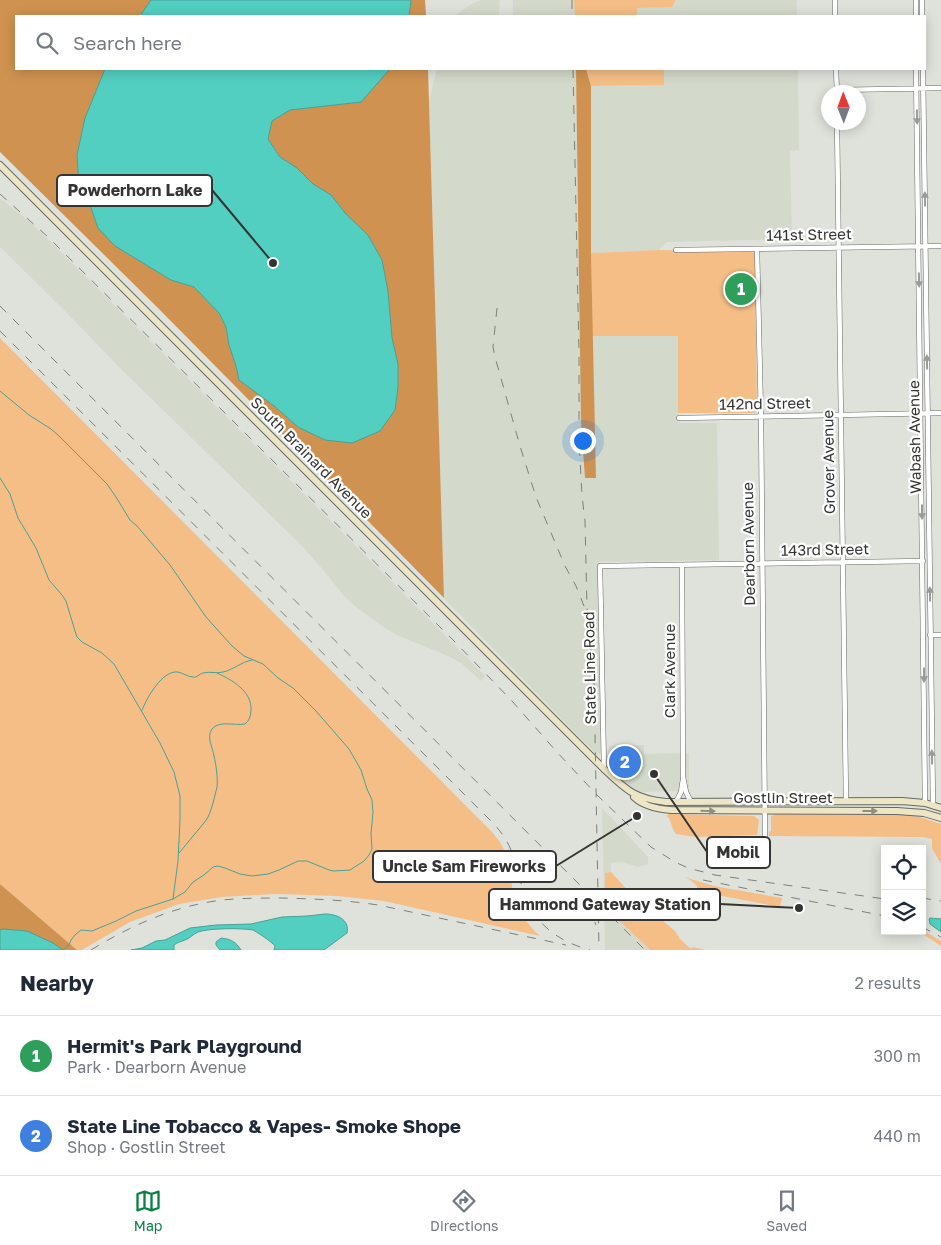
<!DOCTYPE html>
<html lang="en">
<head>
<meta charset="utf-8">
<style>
  body { margin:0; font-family:"Golos Text",sans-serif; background:#f6f6f7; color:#1f2937 }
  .controls { position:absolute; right:15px; bottom:15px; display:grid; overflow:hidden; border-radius:0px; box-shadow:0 2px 12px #0003 }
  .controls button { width:45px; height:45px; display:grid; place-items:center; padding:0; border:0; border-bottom:1px solid #e0e1e3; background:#fff; color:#1f2937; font:25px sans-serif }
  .compass { position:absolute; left:821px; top:85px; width:45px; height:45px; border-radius:50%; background:#fff; box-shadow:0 2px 12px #0003; rotate:359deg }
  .you { position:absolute; left:582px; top:440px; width:18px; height:18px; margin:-12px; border:4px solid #fff; border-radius:50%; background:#1a73e8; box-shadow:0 0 0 8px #1a73e833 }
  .badge { display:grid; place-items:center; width:32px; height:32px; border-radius:50%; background:#0b8043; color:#fff; font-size:16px; font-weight:700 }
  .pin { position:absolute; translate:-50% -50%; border:2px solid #fff; box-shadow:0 1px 5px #0006 }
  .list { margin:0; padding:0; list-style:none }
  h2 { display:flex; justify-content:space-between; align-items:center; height:65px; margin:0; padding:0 20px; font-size:21px }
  h2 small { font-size:16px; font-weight:400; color:#747a83 }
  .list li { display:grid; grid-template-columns:32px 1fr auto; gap:15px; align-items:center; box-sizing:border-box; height:80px; padding:0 20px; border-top:1px solid #e0e1e3 }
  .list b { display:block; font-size:19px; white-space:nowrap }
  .list p { margin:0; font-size:16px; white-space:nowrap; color:#747a83 }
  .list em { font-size:16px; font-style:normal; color:#747a83 }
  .icon { flex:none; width:28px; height:28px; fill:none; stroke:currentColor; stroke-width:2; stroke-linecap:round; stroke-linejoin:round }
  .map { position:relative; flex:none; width:941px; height:950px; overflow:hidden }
  .search { position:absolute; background:#fff; box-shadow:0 2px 12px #0003; left:15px; right:15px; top:15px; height:55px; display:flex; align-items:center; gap:12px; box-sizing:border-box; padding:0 18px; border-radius:0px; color:#747a83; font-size:19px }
  .sheet { height:225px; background:#fff }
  nav { display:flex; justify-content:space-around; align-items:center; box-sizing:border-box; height:70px; border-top:1px solid #e0e1e3; background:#fff; font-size:14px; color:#747a83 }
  nav a { display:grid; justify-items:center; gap:2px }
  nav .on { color:#0b8043 }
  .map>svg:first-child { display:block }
  .built { fill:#d3d9cb }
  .green { fill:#f5be87 }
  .forest { fill:#d09250 }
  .water { fill:#52cfc0; stroke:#49a196 }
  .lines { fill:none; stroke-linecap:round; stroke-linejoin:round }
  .stream { stroke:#49a196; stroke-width:1 }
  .minor-casing { stroke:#666963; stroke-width:5.5 }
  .secondary-casing { stroke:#666963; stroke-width:8 }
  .minor { stroke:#fff; stroke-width:4.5 }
  .secondary { stroke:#ede6c6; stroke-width:6 }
  .rail { stroke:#7e807b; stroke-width:1; stroke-dasharray:9 9; stroke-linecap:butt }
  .oneway { fill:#9a9a99 }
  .oneway2 { fill:#908e7c }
  .labels { text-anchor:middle; stroke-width:4.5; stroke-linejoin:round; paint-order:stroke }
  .street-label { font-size:15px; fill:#343533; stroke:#fff }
  .leader { fill:none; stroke:#343533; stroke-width:2 }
  .callout-dot { fill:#343533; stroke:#fff; stroke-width:2 }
  .callout { fill:#fff; stroke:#343533; stroke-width:2 }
  .callout-label { font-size:16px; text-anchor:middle; font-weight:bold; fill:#343533 }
</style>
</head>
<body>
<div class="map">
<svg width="941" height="950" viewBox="0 0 941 950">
  <rect width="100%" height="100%" fill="#dfe2db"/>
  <path class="built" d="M482,0H500L499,16H454L473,3Z
    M513,0H574L575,16H513Z
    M676,0H797V16H637V8L672,7Z
    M437,69H576L581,423L585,478H596L592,336H678V423H717L719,560L599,562L598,564L601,754H597L583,741L444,598L429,101Z
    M664,69H798L799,150L790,151L792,239L666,242L659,250L591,253V86L664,85Z
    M0,198L30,222L50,241L409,599L485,676L481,681L461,663L448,656L397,635L385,628L356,607L345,597L319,565L301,545L119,367L65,311L0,247Z
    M644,745V754L689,753V791L636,792L608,770L609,746Z
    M602,808L648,857V864L638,867L622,862L611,863V872L605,873V907L650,950H605Z"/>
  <path class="green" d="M574,0H676L672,7L637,8V16H575Z
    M586,69H664V85L591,86Z
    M659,250L753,252L755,254L757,409L756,412L753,413H678V336H592L591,253Z
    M0,338L492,832C500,841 506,851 509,863C511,870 511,878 512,886C515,906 525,923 540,936L384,901L337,896L276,894L222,897L179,904L130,922L82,950H77L0,884Z
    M668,814L754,816L759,820L757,835L696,837L676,834C671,828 672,821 667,816Z
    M776,814L905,815L920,817L941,824V864L932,848V839L923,837L769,836V832L771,831V816Z
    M611,872L631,894L675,931L679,937V938L691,949L692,947L706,950H650L605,907V873Z
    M684,877L714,886L782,898L780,907L701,892L699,895L697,896V886L690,880Z
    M922,930L941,941V946L926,936L914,931H922Z"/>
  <path class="forest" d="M0,0H425L426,16H16V69H428L444,598L158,308L0,152Z
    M576,69H586L591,86V253L596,478H585L581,423Z
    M0,884L77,950H0Z"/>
  <path class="water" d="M151,0H411L409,16H140Z
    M105,69H390L361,102L290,110L272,121L268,139L280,157L297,168L313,184L331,195L346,214L368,235L382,260L388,291L392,338L398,364V388L395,410L380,431L352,443L325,440L298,427L273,405L239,380L236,366L229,345L226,327L219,313L194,287L171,280L115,246L98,228L90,205L79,187L77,155L85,118Z
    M325,914C336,914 350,919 347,933L324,950H274L275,946C272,942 257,932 253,930C242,928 209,928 198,932C193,934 189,939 185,940C180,942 178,942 174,945V950H131L142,948L156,941L165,940L190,928L216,925L251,924L282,917L307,916Z
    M930,918L941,919V932L930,924L929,919Z
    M3,929L27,931L53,943L63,950H0V930Z
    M221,938C231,939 236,942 241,950H220L216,945V942Z"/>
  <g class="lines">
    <path class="stream" d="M0,391L29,415L51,429L58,435L107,484L116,497L130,520L137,526L170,565L206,617L232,646L244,656L263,664L278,678L293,688L316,711L349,749L361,770L367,789L372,800L373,812L371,834L372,849L369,855L364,861L350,870L334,871L329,870L307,861H298L279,870L268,874L252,876L240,874L225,868L218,866L213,867L204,875L193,882L185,892L173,899L136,911L116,921L92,931L81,930L75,935L71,940L69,945L63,950
      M0,478L10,494L18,518L36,548L49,580L62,595L66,601L75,631L77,637L82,642L102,653L114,664L160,743L174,772L180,796V820L178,861L173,899
      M142,710C147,698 162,670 178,672C183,673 188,677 193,677C197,678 199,674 203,673C210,671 216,674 223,672C233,670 241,662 252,660
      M179,853C186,845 192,837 199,829C202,825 206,821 208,817C212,809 215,795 217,787C218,777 216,765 214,756C213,748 206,737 212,729C219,720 235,726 245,724C249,721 251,716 251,710C252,691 232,680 217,673"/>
    <defs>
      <path id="minor" d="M835,0V16
        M916,0V16
        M922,0V16
        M836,69L837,92
        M916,69L925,803
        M923,69L933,806
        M837,90L941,88
        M837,122L846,801
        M757,249L761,416L765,838
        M676,250L941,246
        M679,418L941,413
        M682,565L683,777L686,792L691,802
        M930,635H941
        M604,769L600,566L923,561
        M676,802L681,792L683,779"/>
      <path id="secondary" d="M0,165L604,769C626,790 635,799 666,802L902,801L925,803L941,808
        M634,797C643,806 658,809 671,810L897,811L924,813L941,818"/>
    </defs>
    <use href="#minor" class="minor-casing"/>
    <use href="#secondary" class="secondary-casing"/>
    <use href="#minor" class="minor"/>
    <use href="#secondary" class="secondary"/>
    <path class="rail" d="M572,0V16
      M573,69L579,353V440L582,496L585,521L587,608L594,680L599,950
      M0,194L48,237L453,640L512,701L556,751L597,795L651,847L675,862L688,868L715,875L885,899
      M0,306L645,950
      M497,308L493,347L495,357L520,446L536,497L565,566L576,586L584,606
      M0,331L494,824C513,845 515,861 522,887C532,922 556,941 590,950
      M703,880L885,916
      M577,891L590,910L596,925
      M922,898L941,901
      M922,927L941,937
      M91,950C132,925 174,906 222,900C242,898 263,898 283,898C315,899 346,900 378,905L566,945"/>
  </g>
  <defs><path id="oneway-solid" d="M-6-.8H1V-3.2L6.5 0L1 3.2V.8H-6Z" transform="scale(1.25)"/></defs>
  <g class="oneway">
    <use href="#oneway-solid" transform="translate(917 117) rotate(89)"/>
    <use href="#oneway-solid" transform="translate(925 199) rotate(-91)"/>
    <use href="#oneway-solid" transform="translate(919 280) rotate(89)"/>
    <use href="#oneway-solid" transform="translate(927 362) rotate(-91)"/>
    <use href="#oneway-solid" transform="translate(922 512) rotate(90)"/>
    <use href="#oneway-solid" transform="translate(930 594) rotate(-91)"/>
    <use href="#oneway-solid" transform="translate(924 675) rotate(90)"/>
    <use href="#oneway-solid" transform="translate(932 757) rotate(-91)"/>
  </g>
  <g class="oneway2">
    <use href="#oneway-solid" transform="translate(708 811) rotate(1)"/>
    <use href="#oneway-solid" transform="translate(870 811)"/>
  </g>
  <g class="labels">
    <g class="street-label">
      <text transform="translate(809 235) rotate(-1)" y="5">141st Street</text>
      <text transform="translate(765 404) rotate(-1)" y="5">142nd Street</text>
      <text transform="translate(915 437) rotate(-91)" y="5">Wabash Avenue</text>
      <text transform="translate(311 458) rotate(45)" y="5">South Brainard Avenue</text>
      <text transform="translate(829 462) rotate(-91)" y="5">Grover Avenue</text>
      <text transform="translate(749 544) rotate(-91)" y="5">Dearborn Avenue</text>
      <text transform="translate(825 550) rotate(-1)" y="5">143rd Street</text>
      <text transform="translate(590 668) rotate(-91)" y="5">State Line Road</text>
      <text transform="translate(670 671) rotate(-90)" y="5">Clark Avenue</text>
      <text x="783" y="803">Gostlin Street</text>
    </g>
  </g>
  <path class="leader" d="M273 263L212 190M654 774L707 852M637 816L556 866M799 908L720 904"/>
  <g class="callout-dot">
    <circle cx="273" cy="263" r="5"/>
    <circle cx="654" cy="774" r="5"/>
    <circle cx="637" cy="816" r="5"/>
    <circle cx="799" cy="908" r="5"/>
  </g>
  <g class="callout">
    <rect x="57" y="175" width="155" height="31" rx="5"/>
    <rect x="707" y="837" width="63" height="31" rx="5"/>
    <rect x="373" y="851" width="183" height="31" rx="5"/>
    <rect x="489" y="889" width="231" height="31" rx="5"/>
  </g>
  <g class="callout-label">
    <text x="135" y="196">Powderhorn Lake</text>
    <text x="738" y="858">Mobil</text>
    <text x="464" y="872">Uncle Sam Fireworks</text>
    <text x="605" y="910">Hammond Gateway Station</text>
  </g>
</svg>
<div class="controls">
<button><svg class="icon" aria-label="locate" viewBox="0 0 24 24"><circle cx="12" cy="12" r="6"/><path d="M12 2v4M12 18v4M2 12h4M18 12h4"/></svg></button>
<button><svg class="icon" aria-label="layers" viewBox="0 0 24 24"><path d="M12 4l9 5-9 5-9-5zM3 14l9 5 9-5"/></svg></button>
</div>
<svg class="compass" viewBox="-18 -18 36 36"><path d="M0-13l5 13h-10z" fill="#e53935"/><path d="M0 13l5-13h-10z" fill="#747a83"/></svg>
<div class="you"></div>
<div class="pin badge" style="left:741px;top:289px;background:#2e9e5b">1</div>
<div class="pin badge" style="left:625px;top:762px;background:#3f7fe0">2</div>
<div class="search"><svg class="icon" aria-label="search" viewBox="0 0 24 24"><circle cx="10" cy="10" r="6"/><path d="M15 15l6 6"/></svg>Search here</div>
</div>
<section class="sheet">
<h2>Nearby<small>2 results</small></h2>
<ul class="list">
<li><span class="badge" style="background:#2e9e5b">1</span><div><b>Hermit's Park Playground</b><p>Park · Dearborn Avenue</p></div><em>300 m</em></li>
<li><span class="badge" style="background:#3f7fe0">2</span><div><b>State Line Tobacco &amp; Vapes- Smoke Shope</b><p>Shop · Gostlin Street</p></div><em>440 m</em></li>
</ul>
</section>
<nav>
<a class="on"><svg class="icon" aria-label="map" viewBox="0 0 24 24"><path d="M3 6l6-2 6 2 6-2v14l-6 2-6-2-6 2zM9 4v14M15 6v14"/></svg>Map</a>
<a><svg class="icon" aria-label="directions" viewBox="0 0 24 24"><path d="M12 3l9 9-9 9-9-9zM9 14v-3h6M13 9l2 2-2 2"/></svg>Directions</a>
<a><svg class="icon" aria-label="saved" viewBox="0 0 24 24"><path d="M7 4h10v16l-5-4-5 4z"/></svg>Saved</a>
</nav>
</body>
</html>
